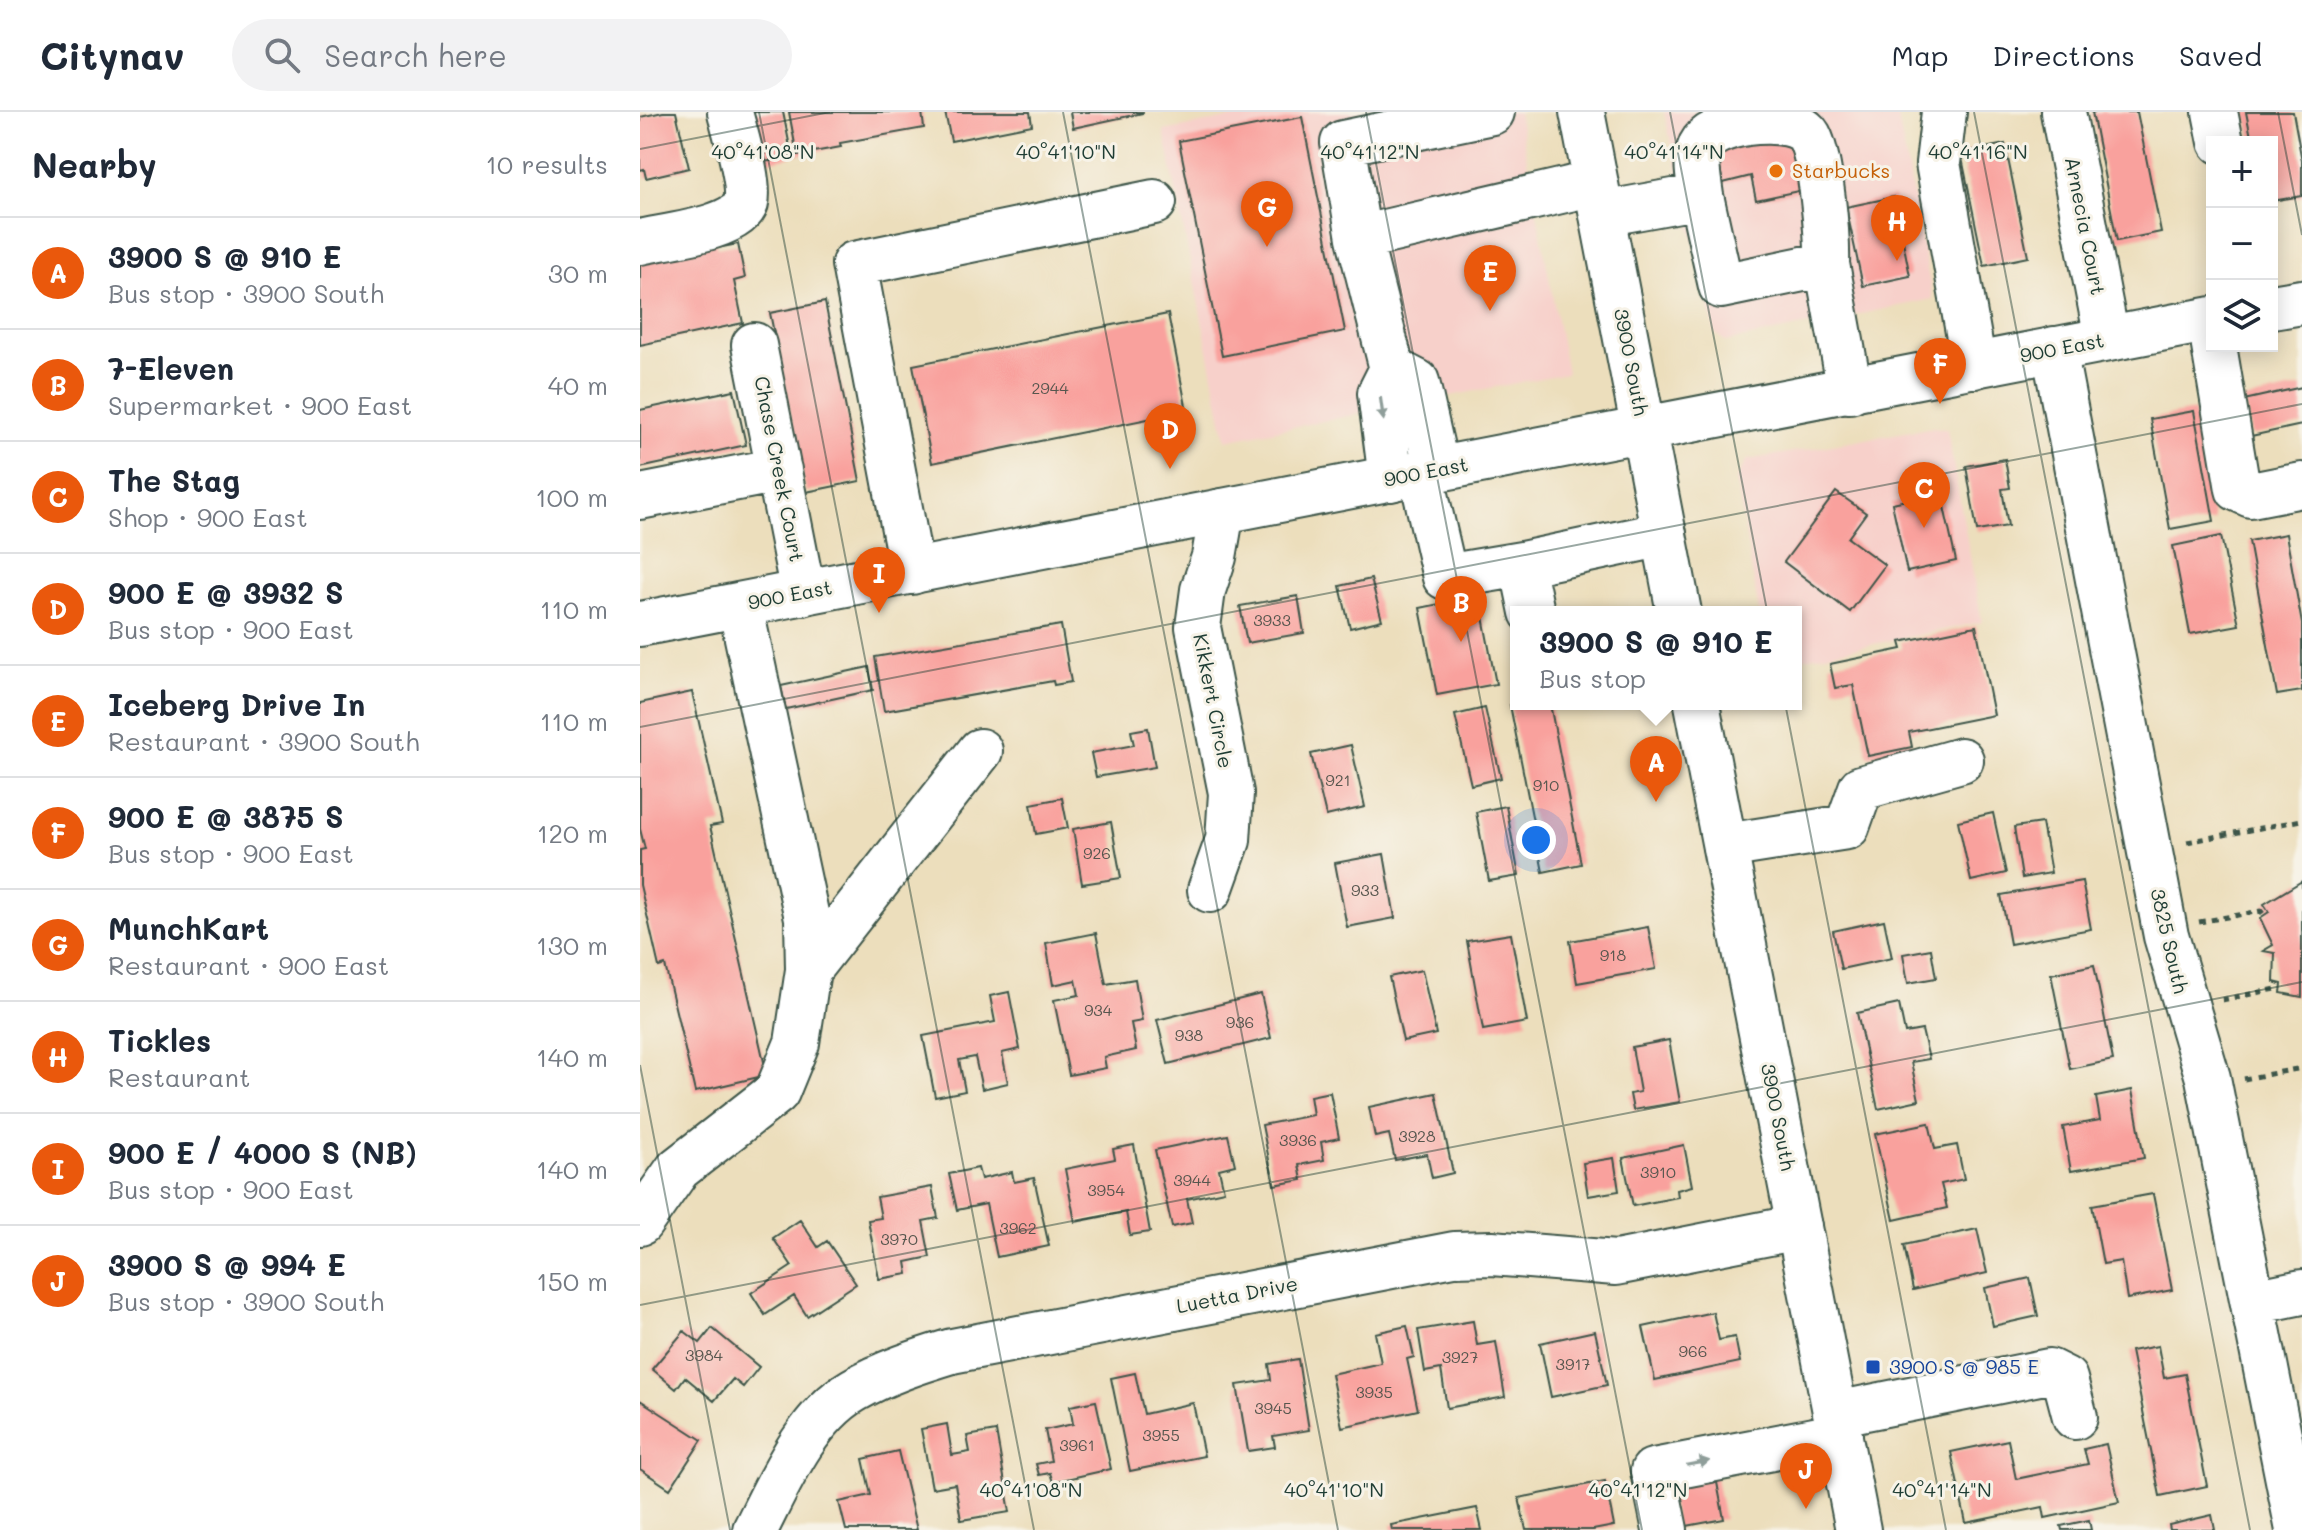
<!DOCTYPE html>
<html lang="en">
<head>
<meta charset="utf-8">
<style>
  body { margin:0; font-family:Mali,sans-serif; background:#f2f2f3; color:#1f2937 }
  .controls { position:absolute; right:24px; top:24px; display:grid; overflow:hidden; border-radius:0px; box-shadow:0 4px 20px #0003 }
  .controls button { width:72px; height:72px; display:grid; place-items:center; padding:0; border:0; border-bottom:2px solid #e0e1e3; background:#fff; color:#1f2937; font:40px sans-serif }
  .you { position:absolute; left:896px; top:728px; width:28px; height:28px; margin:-20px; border:6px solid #fff; border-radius:50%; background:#1a73e8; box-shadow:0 0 0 12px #1a73e833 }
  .badge { display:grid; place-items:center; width:52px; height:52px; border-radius:50%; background:#ea580c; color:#fff; font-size:26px; font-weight:700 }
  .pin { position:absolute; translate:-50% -66px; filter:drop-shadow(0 2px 4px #0008) }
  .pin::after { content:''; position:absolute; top:42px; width:28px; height:24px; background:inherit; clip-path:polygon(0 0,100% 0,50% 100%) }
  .popup { position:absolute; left:870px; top:494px; width:292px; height:104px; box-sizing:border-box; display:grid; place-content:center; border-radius:0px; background:#fff; filter:drop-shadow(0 2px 6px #0005); font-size:26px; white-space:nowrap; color:#747a83 }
  .popup b { font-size:30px; color:#1f2937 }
  .popup::after { content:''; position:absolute; left:50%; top:100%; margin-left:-16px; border:16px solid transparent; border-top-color:#fff }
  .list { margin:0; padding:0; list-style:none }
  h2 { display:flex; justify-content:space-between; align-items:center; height:104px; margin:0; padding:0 32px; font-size:34px }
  h2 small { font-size:26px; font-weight:400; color:#747a83 }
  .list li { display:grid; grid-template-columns:52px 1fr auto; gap:24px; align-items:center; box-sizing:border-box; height:112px; padding:0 32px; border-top:2px solid #e0e1e3 }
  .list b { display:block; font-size:30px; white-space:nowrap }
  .list p { margin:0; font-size:26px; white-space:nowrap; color:#747a83 }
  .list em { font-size:26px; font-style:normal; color:#747a83 }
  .icon { flex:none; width:44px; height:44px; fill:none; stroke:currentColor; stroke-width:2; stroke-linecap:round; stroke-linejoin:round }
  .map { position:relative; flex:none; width:1662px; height:1418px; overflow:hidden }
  header { display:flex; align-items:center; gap:48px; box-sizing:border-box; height:112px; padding:0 40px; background:#fff; border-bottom:2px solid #e0e1e3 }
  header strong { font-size:38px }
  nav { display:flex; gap:44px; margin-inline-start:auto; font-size:28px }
  .search { width:560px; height:72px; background:#f2f2f3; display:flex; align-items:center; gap:20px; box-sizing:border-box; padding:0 28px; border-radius:44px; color:#747a83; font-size:30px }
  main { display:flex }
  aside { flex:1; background:#fff }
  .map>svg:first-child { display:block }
  .built { fill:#f7d0ca }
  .building { fill:#f9a19d }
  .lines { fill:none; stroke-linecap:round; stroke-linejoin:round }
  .minor-casing { stroke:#3e5548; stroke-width:48 }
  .major-casing { stroke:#3e5548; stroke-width:48 }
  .path { stroke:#3e5548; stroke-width:5; stroke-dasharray:6 6; stroke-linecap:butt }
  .minor { stroke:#fff; stroke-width:44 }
  .major { stroke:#fff; stroke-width:44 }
  .oneway { fill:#8f9e9a }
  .ticks { fill:none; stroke:#1f3d34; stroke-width:2; stroke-opacity:0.45 }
  .food-dot { fill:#e8710a; stroke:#f7f3e8; stroke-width:3 }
  .transit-dot { fill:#1a4fb4; stroke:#f7f3e8; stroke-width:3 }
  .labels { text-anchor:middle; stroke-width:6; stroke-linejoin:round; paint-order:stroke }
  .number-label { font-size:16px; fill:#56564e }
  .food-label { font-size:20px; fill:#c56008; stroke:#f7f3e8; text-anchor:start }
  .street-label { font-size:20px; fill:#1f3d34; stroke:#f7f3e8 }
  .transit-label { font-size:20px; fill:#164399; stroke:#f7f3e8; text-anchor:start }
  .ticks-label { font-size:20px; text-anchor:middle; fill:#1f3d34; stroke:#f7f3e8; stroke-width:6; stroke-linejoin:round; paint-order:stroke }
</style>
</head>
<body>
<header>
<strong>Citynav</strong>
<div class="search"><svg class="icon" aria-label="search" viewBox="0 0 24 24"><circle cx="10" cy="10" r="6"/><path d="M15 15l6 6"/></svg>Search here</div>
<nav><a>Map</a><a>Directions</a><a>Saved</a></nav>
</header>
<main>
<aside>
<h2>Nearby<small>10 results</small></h2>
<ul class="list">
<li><span class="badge">A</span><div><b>3900 S @ 910 E</b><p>Bus stop · 3900 South</p></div><em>30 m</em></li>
<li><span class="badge">B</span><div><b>7-Eleven</b><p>Supermarket · 900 East</p></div><em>40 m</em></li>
<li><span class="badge">C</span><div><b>The Stag</b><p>Shop · 900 East</p></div><em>100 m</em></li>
<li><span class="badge">D</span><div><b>900 E @ 3932 S</b><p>Bus stop · 900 East</p></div><em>110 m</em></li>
<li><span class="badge">E</span><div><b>Iceberg Drive In</b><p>Restaurant · 3900 South</p></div><em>110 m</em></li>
<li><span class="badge">F</span><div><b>900 E @ 3875 S</b><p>Bus stop · 900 East</p></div><em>120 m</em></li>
<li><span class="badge">G</span><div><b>MunchKart</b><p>Restaurant · 900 East</p></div><em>130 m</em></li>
<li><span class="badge">H</span><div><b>Tickles</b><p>Restaurant</p></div><em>140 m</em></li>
<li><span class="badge">I</span><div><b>900 E / 4000 S (NB)</b><p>Bus stop · 900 East</p></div><em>140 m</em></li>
<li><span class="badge">J</span><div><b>3900 S @ 994 E</b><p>Bus stop · 3900 South</p></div><em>150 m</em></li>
</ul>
</aside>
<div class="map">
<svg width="1662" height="1418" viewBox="0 0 1662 1418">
  <rect width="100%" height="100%" fill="#f7f3e8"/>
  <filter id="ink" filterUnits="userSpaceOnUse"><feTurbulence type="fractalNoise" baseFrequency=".0125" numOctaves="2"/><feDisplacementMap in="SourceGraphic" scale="16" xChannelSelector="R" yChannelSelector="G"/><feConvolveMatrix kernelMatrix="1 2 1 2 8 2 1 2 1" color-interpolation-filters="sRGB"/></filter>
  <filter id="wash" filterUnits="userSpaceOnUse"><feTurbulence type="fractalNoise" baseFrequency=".006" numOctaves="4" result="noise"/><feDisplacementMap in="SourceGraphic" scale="32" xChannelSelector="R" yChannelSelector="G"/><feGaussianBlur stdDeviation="1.8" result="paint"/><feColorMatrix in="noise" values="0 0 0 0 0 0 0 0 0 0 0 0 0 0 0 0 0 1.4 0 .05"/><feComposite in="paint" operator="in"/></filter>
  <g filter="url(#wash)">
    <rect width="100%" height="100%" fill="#ecdebc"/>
    <path class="built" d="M624,0H878L927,261L586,328L524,19Z
      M1024,0H1257L1293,187L1086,230L1075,221Z
      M1294,315L1307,317L1342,510L1156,548V500H1119L1096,367L1107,348Z"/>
    <g id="blocks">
      <path class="building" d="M23,0H36L49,56L6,66L4,57L0,58V5Z
        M109,0H143L152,45L118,51Z
        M149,0H282L284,16L200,31L201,35L157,43Z
        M305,0H390L392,13L311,29Z
        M430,0H503V1L433,16Z
        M1452,0H1497L1521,120L1477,129Z
        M1606,0H1653L1662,49V84L1632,89V30H1612Z
        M662,5L705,219L582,244L539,29Z
        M1151,22L1163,78L1116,88L1111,64L1083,71L1076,38Z
        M1365,32L1388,145L1344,154L1321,41Z
        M1254,85L1270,164L1223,174L1206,95Z
        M74,125L77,136L98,132L105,166L94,169L103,211L0,233V141Z
        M185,190L220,369L166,380L130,201Z
        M528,202L547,299L292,351L273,253Z
        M1662,275V313L1611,324L1604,288Z
        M94,278L106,333L0,356V298Z
        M1554,299L1574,409L1530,417L1510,307Z
        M1365,347L1370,376L1362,377L1368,414L1337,419L1326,354Z
        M1196,380L1226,401L1208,426L1245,453L1210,500L1144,450Z
        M1301,381L1316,449L1267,460L1252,391Z
        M1646,422L1662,512V579L1637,583L1609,429Z
        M1581,424L1599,513L1550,522L1533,434Z
        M731,467L742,508L710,516L700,474Z
        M658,484L664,521L607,531L600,494Z
        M839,484L856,572L797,583L780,496Z
        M421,513L431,570L414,573L413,569L244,599L235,545Z
        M1336,514L1354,603L1269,620L1272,635L1228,644L1213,573L1195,576L1190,552L1262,537L1260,530Z
        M229,555L233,578L146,597L141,574Z
        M52,580L82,712L70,714L127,963L55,980L25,853L19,855L0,773V738L5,737L0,717V591Z
        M877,592H910L941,752L903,760L870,593Z
        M845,596L861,666L831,673L815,603Z
        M508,616L515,655L456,665L451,641L494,633L491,619Z
        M711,633L725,695L686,704L671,642Z
        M422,686L428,716L396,722L391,692Z
        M866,694L879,764L849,769L836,700Z
        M1353,701L1366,761L1331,769L1318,709Z
        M471,710L481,766L442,772L433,717Z
        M1402,711L1411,761L1382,766L1374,715Z
        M744,742L755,806L707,815L695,751Z
        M1442,769L1451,817L1370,832L1361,783Z
        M1662,769V885L1641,881L1642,872L1634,870L1635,841L1623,839L1633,833L1620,806L1629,800L1624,792Z
        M1244,808L1252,846L1201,857L1193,819Z
        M1008,815L1016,857L937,871L930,829Z
        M456,821L466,872L495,867L502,909L491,911L496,938L464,945L466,956L429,963L414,888L439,883L436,868L413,873L406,831Z
        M871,822L887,910L843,918L827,829Z
        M1291,837L1296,866L1268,871L1263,842Z
        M1454,853L1473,948L1430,957L1411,862Z
        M782,858L796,922L763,929L749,865Z
        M369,880L380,937L362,941L368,971L342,977L335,945L319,948L325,979L295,985L283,924L355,910L350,884Z
        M621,882L631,926L528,952L517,908Z
        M1259,892L1265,921L1282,918L1289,947L1271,950L1279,988L1238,997L1217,901Z
        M1029,928L1040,990L993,998L990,982L1000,980L992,935Z
        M1492,978L1504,1046L1431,1059L1423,1015L1460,1008L1456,985Z
        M690,980L699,1026L681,1030L684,1048L659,1053L662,1068L634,1073L622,1013L673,1003L670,984Z
        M796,981L813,1061L792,1066L787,1042L755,1048L749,1022L735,1025L729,995Z
        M1289,1011L1295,1037L1317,1033L1324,1067L1301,1072L1307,1096L1254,1108L1235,1022Z
        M588,1023L595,1053L579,1057L584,1079L547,1087L552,1111L532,1115L515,1038Z
        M494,1033L510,1120L490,1123L486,1100L435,1110L425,1057L475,1047L473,1037Z
        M1044,1033L1052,1074L1037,1078L1038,1085L993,1094L983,1046Z
        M974,1046L979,1079L948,1084L943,1051Z
        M338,1056L341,1067L372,1060L374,1070L394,1066L409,1134L357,1145L346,1092L317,1098L309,1062Z
        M292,1075L298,1106L283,1109L290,1145L266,1150L268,1162L239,1167L228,1108L241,1106L237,1085Z
        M1513,1082L1532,1178L1487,1187L1481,1149L1463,1152L1452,1093Z
        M160,1108L178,1135L187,1129L216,1172L167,1204L154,1184L125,1203L111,1181L152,1154L133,1126Z
        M1337,1117L1347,1161L1273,1178L1264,1133Z
        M1390,1166L1398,1204L1353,1214L1345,1176Z
        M1073,1200L1079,1228L1095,1225L1100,1250L1015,1268L1003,1215Z
        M833,1209L837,1233L856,1230L865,1285L807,1296L801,1257L785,1260L778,1218Z
        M767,1214L774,1245L767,1247L778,1298L702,1315L691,1262L741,1251L735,1221Z
        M72,1216L119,1255L103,1275L93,1267L74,1289L45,1265L36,1277L12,1257L44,1219L60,1231Z
        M955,1219L967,1273L911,1285L900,1231Z
        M1518,1234L1524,1266L1545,1262L1567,1374L1520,1384L1491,1239Z
        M658,1247L669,1318L633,1324L635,1335L608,1339L597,1273L631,1268L629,1252Z
        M495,1261L504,1302L553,1291L564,1344L490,1359L471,1266Z
        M0,1288L62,1328L30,1377L0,1357Z
        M456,1289L471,1357L413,1370L410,1361L399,1363L396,1352L411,1349L405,1318L433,1312L430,1294Z
        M307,1312L312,1343L330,1340L327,1324L356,1319L370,1400L321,1408L315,1372L292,1376L281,1317Z
        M1368,1328L1376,1367L1448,1352L1444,1337L1466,1332L1479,1390L1405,1406L1403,1395L1326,1411L1311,1340Z
        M258,1339L277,1418H206L199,1390L231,1383L223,1347Z
        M1075,1360L1084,1407L1036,1416L1027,1369Z
        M965,1369L974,1414L953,1418H886L879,1386Z
        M837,1396L842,1418H752L751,1413Z
        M1572,1403L1575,1418H1530L1529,1413Z
        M1449,1408L1451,1418H1422L1421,1414Z"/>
    </g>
  </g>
  <g filter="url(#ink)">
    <use href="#blocks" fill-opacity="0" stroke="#3e5548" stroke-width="2"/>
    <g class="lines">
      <defs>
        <path id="minor" d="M1304,0L1298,51L1334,254
          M1423,0L1467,227
          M1575,0L1581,30
          M1061,84C1059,68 1053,43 1063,30C1078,9 1155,0 1169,24C1181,46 1188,126 1187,152
          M962,102L1061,84L1081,174L1187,152L1210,279
          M719,126L703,31L852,0
          M0,130C25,124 98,117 106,91C111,71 95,21 90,0
          M114,233L163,481
          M1574,234L1598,377L1611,383L1662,373
          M1414,237L1526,824L1568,966L1658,1418
          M752,257L719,126L955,71
          M781,361L805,465L882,452
          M751,367L740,281L752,257L777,270L797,358
          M0,385L139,358
          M272,460L214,152L514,90
          M892,500L882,452L1024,422
          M1085,734L1207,715L1221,676L1321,648
          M570,778L588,728L591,681L558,515L563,478L574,445L582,399
          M168,858L340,639
          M0,1111L38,1057L137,980L157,931L168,858L167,806L100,493
          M1613,1190L1662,1180
          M1196,1302L1409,1259L1425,1267L1435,1305
          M115,1418C139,1371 166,1306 214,1278C245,1260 279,1249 312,1239L814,1142L852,1141L976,1151L1159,1115
          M1025,1418L1013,1359L1200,1323"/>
        <path id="major" d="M942,0L1039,500
          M1632,195L1662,190
          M0,512L1572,207
          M1057,592L1218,1418"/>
      </defs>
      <use href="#minor" class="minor-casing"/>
      <use href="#major" class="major-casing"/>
      <path class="path" d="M1547,730L1662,708
        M1559,810L1621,799L1624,803
        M1582,888L1636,877L1638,871
        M1604,967L1662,956"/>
      <use href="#minor" class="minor"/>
      <use href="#major" class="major"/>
    </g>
    <defs><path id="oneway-solid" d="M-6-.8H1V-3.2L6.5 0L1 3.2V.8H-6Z" transform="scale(2)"/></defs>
    <g class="oneway">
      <use href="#oneway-solid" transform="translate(742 297) rotate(82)"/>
      <use href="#oneway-solid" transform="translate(1058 1351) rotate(-11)"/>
    </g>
  </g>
  <path class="ticks" d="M119,0L394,1418M423,0L698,1418M726,0L1002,1418M1030,0L1306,1418M1334,0L1610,1418M1638,0L1662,123M0,37L190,0M0,615L1662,292M0,953L90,1418M0,1193L1662,870"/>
  <circle class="food-dot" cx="1136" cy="59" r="8"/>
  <rect class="transit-dot" x="1225" y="1247" width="16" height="16" rx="4"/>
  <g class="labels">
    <g class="number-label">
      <text x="410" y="282">2944</text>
      <text x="632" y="514">3933</text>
      <text x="698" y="674">921</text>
      <text x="906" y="679">910</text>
      <text x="457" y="747">926</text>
      <text x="725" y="784">933</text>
      <text x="973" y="849">918</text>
      <text x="458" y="904">934</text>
      <text x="600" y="916">936</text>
      <text x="549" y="929">938</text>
      <text x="777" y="1030">3928</text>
      <text x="658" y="1034">3936</text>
      <text x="1018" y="1066">3910</text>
      <text x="552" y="1074">3944</text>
      <text x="466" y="1084">3954</text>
      <text x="378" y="1122">3962</text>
      <text x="259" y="1133">3970</text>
      <text x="1053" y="1245">966</text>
      <text x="64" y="1249">3984</text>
      <text x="820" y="1251">3927</text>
      <text x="933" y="1258">3917</text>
      <text x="734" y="1286">3935</text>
      <text x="633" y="1302">3945</text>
      <text x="521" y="1329">3955</text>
      <text x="437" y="1339">3961</text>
    </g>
    <g class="food-label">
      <text x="1152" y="66">Starbucks</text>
    </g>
    <g class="street-label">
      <text transform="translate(1445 114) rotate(79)" y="7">Arnecia Court</text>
      <text transform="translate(1422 236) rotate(-11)" y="7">900 East</text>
      <text transform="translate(991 250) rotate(79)" y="7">3900 South</text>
      <text transform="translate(139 357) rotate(79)" y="7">Chase Creek Court</text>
      <text transform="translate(786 360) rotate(-11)" y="7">900 East</text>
      <text transform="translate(150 483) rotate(-11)" y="7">900 East</text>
      <text transform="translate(573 589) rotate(79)" y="7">Kikkert Circle</text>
      <text transform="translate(1529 829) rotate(77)" y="7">3825 South</text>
      <text transform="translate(1138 1005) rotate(79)" y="7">3900 South</text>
      <text transform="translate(597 1183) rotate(-11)" y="7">Luetta Drive</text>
    </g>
    <g class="transit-label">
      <text x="1249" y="1262">3900 S @ 985 E</text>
    </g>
  </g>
  <g class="ticks-label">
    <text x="123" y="47">40°41'08"N</text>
    <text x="426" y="47">40°41'10"N</text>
    <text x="730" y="47">40°41'12"N</text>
    <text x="1034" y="47">40°41'14"N</text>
    <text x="1338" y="47">40°41'16"N</text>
    <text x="391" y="1385">40°41'08"N</text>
    <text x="694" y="1385">40°41'10"N</text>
    <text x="998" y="1385">40°41'12"N</text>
    <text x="1302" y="1385">40°41'14"N</text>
  </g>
</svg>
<div class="controls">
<button>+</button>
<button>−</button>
<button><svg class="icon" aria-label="layers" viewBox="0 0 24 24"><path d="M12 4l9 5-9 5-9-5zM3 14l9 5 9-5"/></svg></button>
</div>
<div class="you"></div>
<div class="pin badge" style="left:1016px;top:690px">A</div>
<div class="popup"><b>3900 S @ 910 E</b>Bus stop</div>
<div class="pin badge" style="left:821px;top:530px">B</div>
<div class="pin badge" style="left:1284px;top:416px">C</div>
<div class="pin badge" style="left:530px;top:357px">D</div>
<div class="pin badge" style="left:850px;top:199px">E</div>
<div class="pin badge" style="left:1300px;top:292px">F</div>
<div class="pin badge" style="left:627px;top:135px">G</div>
<div class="pin badge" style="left:1257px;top:149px">H</div>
<div class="pin badge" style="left:239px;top:501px">I</div>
<div class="pin badge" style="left:1166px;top:1397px">J</div>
</div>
</main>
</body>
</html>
